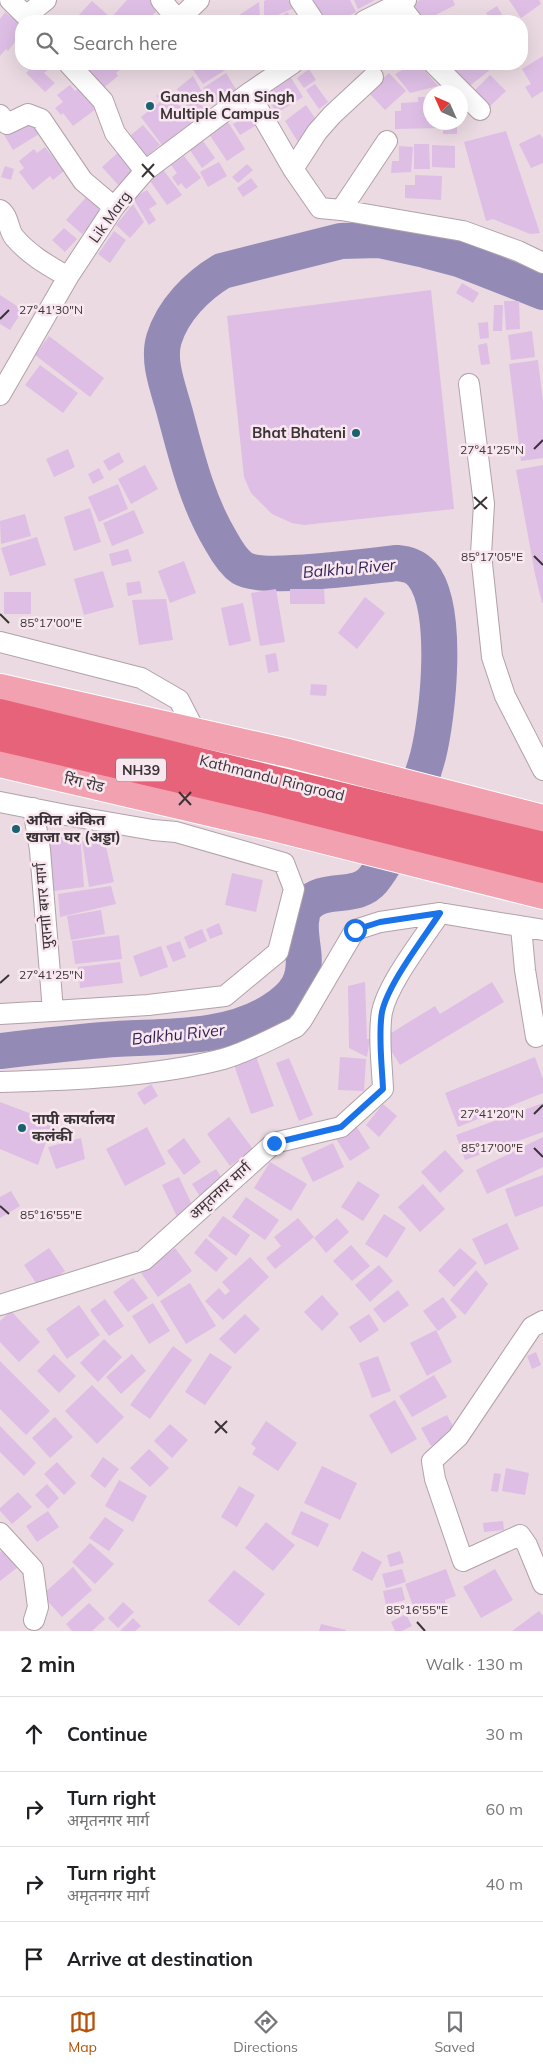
<!DOCTYPE html>
<html lang="en">
<head>
<meta charset="utf-8">
<style>
  body { margin:0; font-family:Mulish,"Noto Sans Devanagari",sans-serif; background:#f6f6f6; color:#202124 }
  .compass { position:absolute; left:423px; top:85px; width:45px; height:45px; border-radius:50%; background:#fff; box-shadow:0 5px 20px #0002; rotate:315deg }
  .stop { position:absolute; width:15px; height:15px; margin:-11px; border:4px solid #1a73e8; border-radius:50%; background:#fff }
  .stop.end { background:#1a73e8; border-color:#fff; box-shadow:0 1px 5px #0008 }
  .list { margin:0; padding:0; list-style:none }
  h2 { display:flex; justify-content:space-between; align-items:center; height:65px; margin:0; padding:0 20px; font-size:21px }
  h2 small { font-size:16px; font-weight:400; color:#757577 }
  .list li { display:grid; grid-template-columns:32px 1fr auto; gap:15px; align-items:center; box-sizing:border-box; height:75px; padding:0 20px; border-top:1px solid #e0e0e0 }
  .list b { display:block; font-size:19px; white-space:nowrap }
  .list p { margin:0; font-size:16px; white-space:nowrap; color:#757577 }
  .list em { font-size:16px; font-style:normal; color:#757577 }
  .icon { flex:none; width:28px; height:28px; fill:none; stroke:currentColor; stroke-width:2; stroke-linecap:round; stroke-linejoin:round }
  .map { position:relative; flex:none; width:543px; height:1631px; overflow:hidden }
  .search { position:absolute; background:#fff; box-shadow:0 5px 20px #0002; left:15px; right:15px; top:15px; height:55px; display:flex; align-items:center; gap:12px; box-sizing:border-box; padding:0 18px; border-radius:20px; color:#757577; font-size:19px }
  .sheet { height:365px; background:#fff }
  nav { display:flex; justify-content:space-around; align-items:center; box-sizing:border-box; height:70px; border-top:1px solid #e0e0e0; background:#fff; font-size:14px; color:#757577 }
  nav a { display:grid; justify-items:center; gap:2px }
  nav .on { color:#b45309 }
  .map>svg:first-child { display:block }
  .lines { fill:none; stroke-linecap:round; stroke-linejoin:round }
  .river { stroke:#938ab5; stroke-width:36 }
  .building { fill:#debee5 }
  .street-casing { stroke:#b1a1a9; stroke-width:22 }
  .primary-casing { stroke:#fff; stroke-width:30 }
  .highway-casing { stroke:#fff; stroke-width:30 }
  .street { stroke:#fff; stroke-width:20 }
  .primary { stroke:#f1a1af; stroke-width:28 }
  .highway { stroke:#e7637a; stroke-width:28 }
  .route { stroke:#1a73e8; stroke-width:6 }
  .ticks { fill:none; stroke:#3a3437; stroke-width:2 }
  .poi-dot { fill:#1a6171; stroke:#f8e7ef; stroke-width:2 }
  .labels { text-anchor:middle; stroke-width:5; stroke-linejoin:round; paint-order:stroke }
  .shield { fill:#f8e7ef; stroke:#736a6e; stroke-width:1 }
  .shield-label { font-size:14px; font-weight:bold; fill:#3a3437 }
  .poi-label { font-size:15px; font-weight:bold; fill:#3a3437; stroke:#f8e7ef; text-anchor:start }
  .street-label { font-size:15px; fill:#3a3437; stroke:#f8e7ef }
  .water-label { font-size:16px; font-style:italic; fill:#2f1e54; stroke:#f8e7ef }
  .ticks-label { font-size:12px; text-anchor:middle; fill:#3a3437; stroke:#f8e7ef; stroke-width:5; stroke-linejoin:round; paint-order:stroke }
</style>
</head>
<body>
<div class="map">
<svg width="543" height="1631" viewBox="0 0 543 1631">
  <rect width="100%" height="100%" fill="#ebdae2"/>
  <g class="lines">
    <path class="river" d="M0,1051C34,1047 68,1043 103,1040C158,1035 223,1042 272,1011C297,995 307,980 303,950C302,941 300,931 301,921C302,916 302,910 306,906C323,885 356,901 373,880C396,851 418,792 428,756C438,716 450,607 422,574C415,566 407,564 397,563C368,566 262,581 242,568C233,562 226,550 221,541C197,501 187,458 175,413C169,390 157,362 164,339C173,310 197,286 222,271L341,241L379,240L425,250L459,259L543,292"/>
  </g>
  <path class="building" d="M127,0H151L159,8L147,21H111L109,20Z
    M266,0H288L294,8L264,21V1Z
    M315,0H350L356,12L338,21H321L311,2Z
    M354,0H375L358,9Z
    M420,0H453L455,5L424,21H416L408,6Z
    M509,0H539L541,4L521,18Z
    M92,1L109,16L104,21H82L77,17Z
    M259,2L260,17L254,21H230Z
    M497,6L505,20L491,21L486,13Z
    M5,12L21,25V34L8,51L6,49L0,56V19Z
    M287,12L294,21H275Z
    M543,56V91L532,98L525,87L531,84L522,69Z
    M35,64H54L44,73L55,83L45,92L26,73Z
    M97,64H127L116,73L118,76L101,90L87,72Z
    M189,64H235L203,84Z
    M413,64H419L438,86L410,93L395,74Z
    M460,64H497L466,89L451,71Z
    M309,69L316,80L304,88L297,78Z
    M226,73L237,91L214,105L203,88Z
    M288,73L303,97L277,113L262,90Z
    M389,73L406,91L385,110L368,92Z
    M490,75L506,91L486,110L471,94Z
    M193,76L204,95L197,99L204,109L193,116L177,89Z
    M315,84L328,102L319,109L306,90Z
    M70,85L75,91L84,85L100,106L73,126L63,113L61,115L55,108L63,102L57,95Z
    M166,88L192,122L162,145L141,117L161,101L156,96Z
    M428,94H430V122H441V128L395,129V111H401V103L418,102V97H428Z
    M250,103L262,122L240,135L233,124L242,119L240,116L232,120L229,115Z
    M306,105L315,118L308,133L298,142L285,121Z
    M29,117L39,134L13,150L3,133Z
    M228,122L245,149L227,161L209,134Z
    M443,122H457V134H443Z
    M143,125L160,145L143,159L126,139Z
    M506,131L540,233L530,234L493,219L486,221L464,142Z
    M540,134L543,139V163L531,168L519,144Z
    M203,141L215,158L202,168L190,150Z
    M414,144H429L430,169H414Z
    M432,145L455,146V168L432,167Z
    M399,146L413,147L411,172L391,173L392,161H399Z
    M45,147L64,171L53,180L50,176L33,190L19,172L24,168L19,161L34,149L37,153Z
    M122,149L138,168L120,187L102,167Z
    M184,156L201,178L186,189L181,183L178,186L172,177L177,173L171,165Z
    M219,162L227,176L208,187L200,172Z
    M247,164L253,170L238,183L232,177Z
    M5,166L14,169L11,180L1,177Z
    M162,168L182,195L167,205L148,178Z
    M415,175L442,176L441,200L405,198V185H415Z
    M251,178L258,187L243,197L237,188Z
    M147,190L157,204L149,209L156,220L149,225L133,198Z
    M88,195L104,210L82,234L66,220Z
    M133,204L144,222L130,238L116,225Z
    M64,228L77,239L65,252L52,240Z
    M114,231L126,240L110,263L98,254Z
    M462,283L479,293L473,303L456,293Z
    M431,290L454,509L304,525L292,523L272,514L251,493L244,477L227,316Z
    M0,295L23,310L10,330L0,324Z
    M504,301H519L520,329L506,330Z
    M494,305H503L502,331H493Z
    M488,322L489,338L480,339L478,323Z
    M532,331L535,357L511,360L508,335Z
    M49,336L104,378L90,397L35,355Z
    M487,343L490,364L481,365L478,345Z
    M538,360L543,401V458L521,461L509,364Z
    M40,365L78,393L63,413L25,385Z
    M68,449L75,467L54,477L46,459Z
    M119,452L124,462L109,471L103,461Z
    M145,465L158,489L131,504L118,479Z
    M543,465V603H542L535,574L516,470Z
    M99,468L104,478L93,484L88,474Z
    M118,484L128,509L99,522L88,497Z
    M90,508L101,542L74,551L64,517Z
    M134,510L144,533L112,546L103,523Z
    M25,514L31,536L1,544L0,521Z
    M37,537L46,565L10,576L1,548Z
    M128,549L132,561L112,566L109,554Z
    M184,561L196,593L170,603L158,571Z
    M103,571L114,607L84,615L74,579Z
    M140,581L142,593L128,596L126,583Z
    M276,589L285,642L260,646L251,593Z
    M290,589H324L325,604H290Z
    M4,592H31V614H4Z
    M365,597L385,613L357,649L338,633Z
    M166,599L173,640L139,645L132,600Z
    M243,603L251,641L229,646L221,608Z
    M276,653L279,671L268,673L265,655Z
    M311,684L327,685L326,696L310,695Z
    M80,832L84,887L54,891L49,838Z
    M104,838L114,882L89,887L82,841Z
    M232,873L263,880L256,912L225,905Z
    M111,886L116,904L60,917L58,894Z
    M101,910L105,934L71,940L67,916Z
    M219,923L223,934L210,939L206,929Z
    M202,929L207,941L189,949L184,937Z
    M119,935L122,959L75,964L72,941Z
    M180,941L186,957L173,962L166,946Z
    M161,946L168,967L140,977L133,956Z
    M120,962L123,983L80,988L78,967Z
    M365,982L367,1039H370L367,1057L349,1048L348,986Z
    M492,982L504,1002L400,1065L383,1038L435,1006L440,1014Z
    M254,1051L274,1106L251,1114L232,1059Z
    M340,1057L366,1059L364,1091L338,1090Z
    M535,1057L543,1079V1093L458,1127L445,1093Z
    M289,1058L313,1115L299,1121L276,1063Z
    M151,1084L158,1096L144,1105L137,1093Z
    M0,1102L53,1122L38,1165L0,1149Z
    M543,1103V1132L465,1160L456,1135Z
    M383,1104L397,1116L379,1137L366,1125Z
    M229,1117L253,1149L230,1166L207,1134Z
    M355,1124L370,1148L350,1161L335,1137Z
    M147,1127L166,1164L125,1186L106,1149Z
    M543,1137V1167L487,1194L476,1170Z
    M81,1138L85,1159L56,1169L48,1147Z
    M184,1138L201,1162L184,1175L167,1151Z
    M333,1143L344,1167L313,1182L301,1158Z
    M445,1150L464,1171L440,1193L421,1172Z
    M270,1162L307,1184L291,1211L254,1188Z
    M216,1169L225,1183L201,1198L192,1184Z
    M543,1175V1206L515,1217L505,1189Z
    M179,1177L195,1211L178,1219L162,1185Z
    M358,1181L380,1195L363,1221L341,1207Z
    M423,1184L445,1209L420,1232L398,1207Z
    M11,1191L20,1206L0,1218V1197Z
    M246,1197L279,1220L265,1240L232,1217Z
    M384,1214L406,1228L387,1258L365,1244Z
    M223,1216L250,1235L236,1256L208,1236Z
    M298,1218L314,1237L275,1269L266,1258L281,1246L274,1237Z
    M337,1218L349,1232L326,1253L314,1238Z
    M507,1223L519,1249L485,1265L472,1239Z
    M206,1238L228,1258L216,1272L194,1253Z
    M351,1245L370,1266L352,1281L333,1261Z
    M49,1248L65,1271L40,1289L24,1265Z
    M175,1248L192,1271L158,1297L141,1273Z
    M460,1248L477,1263L454,1287L438,1271Z
    M250,1257L269,1277L223,1320L205,1301L219,1288L225,1295L230,1291L222,1282Z
    M379,1265L393,1281L370,1302L355,1285Z
    M476,1270L488,1284L465,1315L450,1300Z
    M133,1278L148,1298L128,1312L113,1292Z
    M190,1283L216,1326L186,1344L160,1301Z
    M398,1290L409,1305L384,1323L373,1309Z
    M322,1295L339,1314L322,1331L304,1312Z
    M443,1297L457,1317L438,1331L423,1311Z
    M105,1299L124,1326L109,1336L90,1310Z
    M153,1303L170,1331L149,1344L132,1316Z
    M79,1305L100,1335L67,1359L46,1329Z
    M11,1311L40,1342L19,1362L0,1342V1321Z
    M245,1314L260,1329L235,1354L219,1339Z
    M369,1314L379,1330L360,1343L349,1327Z
    M436,1330L452,1362L427,1376L410,1343Z
    M104,1339L122,1357L98,1382L80,1363Z
    M173,1346L192,1360L150,1419L130,1405Z
    M536,1352L541,1365L532,1369L527,1356Z
    M210,1353L232,1367L205,1405L185,1392Z
    M54,1354L76,1376L59,1393L37,1371Z
    M132,1354L146,1371L121,1394L106,1377Z
    M378,1356L391,1391L372,1398L359,1363Z
    M0,1361L50,1411L26,1435L0,1409Z
    M434,1375L447,1397L412,1417L399,1396Z
    M92,1385L124,1417L97,1444L65,1411Z
    M395,1400L417,1439L391,1454L369,1415Z
    M447,1415L456,1432L431,1446L421,1428Z
    M55,1417L73,1437L50,1458L32,1438Z
    M266,1421L297,1443L278,1471L252,1454L256,1448L251,1444Z
    M170,1424L188,1440L172,1458L154,1441Z
    M0,1426L36,1463L24,1476L0,1452Z
    M149,1449L169,1468L150,1487L130,1468Z
    M103,1457L119,1469L105,1488L90,1476Z
    M57,1462L76,1483L64,1495L44,1474Z
    M322,1466L357,1483L340,1520L304,1503Z
    M506,1468L529,1473L525,1495L502,1491Z
    M494,1473L501,1474L498,1492L491,1491Z
    M119,1480L147,1496L133,1522L105,1506Z
    M47,1484L59,1498L48,1509L35,1495Z
    M239,1486L255,1495L237,1527L221,1517Z
    M18,1492L32,1507L12,1524L0,1511V1508Z
    M48,1511L59,1527L37,1542L26,1526Z
    M301,1511L329,1524L318,1547L291,1534Z
    M105,1517L124,1530L109,1551L89,1538Z
    M503,1521L504,1530L484,1532L483,1523Z
    M266,1522L295,1545L273,1571L245,1548Z
    M90,1543L114,1564L95,1584L72,1562Z
    M4,1549L18,1567L0,1581V1552Z
    M362,1551L382,1562L372,1581L352,1570Z
    M400,1551L404,1563L390,1567L387,1555Z
    M73,1567L92,1590L62,1617L42,1595Z
    M402,1569L406,1582L386,1588L382,1574Z
    M446,1569L456,1596L445,1600L446,1605L417,1616L405,1584Z
    M495,1569L513,1600L481,1618L463,1587Z
    M234,1570L265,1594L239,1626L208,1601Z
    M402,1587L405,1600L386,1605L383,1591Z
    M123,1602L134,1612L118,1628L108,1618Z
    M89,1603L105,1619L92,1631H72L66,1624Z
    M539,1611L543,1616V1631H512Z
    M406,1614L412,1626L402,1631H395L391,1622Z
    M133,1618L141,1626L135,1631H120Z
    M321,1624L346,1630V1631H319Z"/>
  <g class="lines">
    <defs>
      <path id="street" d="M10,0L31,21
        M161,0L178,20L199,0
        M300,0L314,21
        M399,4L412,21
        M26,16L46,0
        M364,21L406,0
        M69,64L103,101L115,133L145,171
        M434,64L480,110
        M249,93L293,169L320,208L341,210L463,231L518,251L543,263
        M0,115L7,124L28,114L41,119L83,181L114,207
        M293,169L317,132L332,115L373,77
        M0,210C9,216 8,229 14,237C29,255 49,266 68,277
        M341,210L387,141
        M469,384L484,504L481,554L492,657L505,696L543,770
        M0,395L68,277L114,207L145,171L249,93L292,64
        M0,642L141,678L179,700L196,733
        M0,802L66,815L153,830L176,832L284,863L294,889L278,952L225,996L148,1005L53,1011
        M521,927L525,970L536,1037
        M0,1014L53,1011L40,850L33,808
        M0,1082C71,1080 154,1077 223,1059C248,1052 273,1038 296,1027L302,1020L355,930L380,922L440,913
        M0,1305L144,1260L274,1143L341,1127L383,1089C382,1065 378,1035 382,1012C388,983 423,939 440,913L543,930
        M543,1321L532,1327L458,1437L432,1461L435,1479L463,1561L520,1535L527,1545L543,1584
        M0,1533L33,1569L38,1607L34,1620"/>
      <path id="primary" d="M0,688L288,753L543,819
        M0,763L274,827L543,895"/>
      <path id="highway" d="M0,713L543,846
        M0,737L282,803L543,869"/>
    </defs>
    <use href="#street" class="street-casing"/>
    <use href="#primary" class="primary-casing"/>
    <use href="#highway" class="highway-casing"/>
    <use href="#street" class="street"/>
    <use href="#primary" class="primary"/>
    <use href="#highway" class="highway"/>
  </g>
  <g class="lines">
    <path class="route" d="M274,1143L341,1127L383,1089C382,1065 378,1035 382,1012C388,984 423,939 440,913L380,922L355,930"/>
  </g>
  <path class="ticks" d="M142,164L154,177M142,177L154,164M0,319L9,310M534,449L543,440M474,497L487,509M474,509L487,497M534,556L543,565M0,614L9,623M179,792L191,805M179,805L191,792M0,983L9,975M534,1114L543,1105M534,1148L543,1157M0,1206L9,1214M215,1421L227,1433M215,1433L227,1421M417,1622L425,1631"/>
  <g class="poi-dot">
    <circle cx="150" cy="106" r="5"/>
    <circle cx="356" cy="433" r="5"/>
    <circle cx="16" cy="829" r="5"/>
    <circle cx="22" cy="1128" r="5"/>
  </g>
  <g class="labels">
    <rect class="shield" x="116" y="758.5" width="50" height="23" rx="4"/>
    <g class="shield-label">
      <text x="141" y="775">NH39</text>
    </g>
    <g class="poi-label">
      <text x="160" y="102">Ganesh Man Singh<tspan x="160" dy="17">Multiple Campus</tspan></text>
      <text x="346" y="438" text-anchor="end">Bhat Bhateni</text>
      <text x="26" y="825">अमित अंकित<tspan x="26" dy="17">खाजा घर (अड्डा)</tspan></text>
      <text x="32" y="1124">नापी कार्यालय<tspan x="32" dy="17">कलंकी</tspan></text>
    </g>
    <g class="street-label">
      <text transform="translate(110 217) rotate(-54)" y="5">Lik Marg</text>
      <text transform="translate(272 778) rotate(14)" y="5">Kathmandu Ringroad</text>
      <text transform="translate(84 783) rotate(13)" y="5">रिंग रोड</text>
      <text transform="translate(44 906) rotate(-95)" y="5">पुरानाो बगर मार्ग</text>
      <text transform="translate(220 1191) rotate(-42)" y="5">अमृतनगर मार्ग</text>
    </g>
    <g class="water-label">
      <text transform="translate(349 568) rotate(-5)" y="6">Balkhu River</text>
      <text transform="translate(178 1034) rotate(-6)" y="6">Balkhu River</text>
    </g>
  </g>
  <g class="ticks-label">
    <text x="51" y="314">27°41'30"N</text>
    <text x="492" y="454">27°41'25"N</text>
    <text x="492" y="561">85°17'05"E</text>
    <text x="51" y="627">85°17'00"E</text>
    <text x="51" y="979">27°41'25"N</text>
    <text x="492" y="1118">27°41'20"N</text>
    <text x="492" y="1152">85°17'00"E</text>
    <text x="51" y="1219">85°16'55"E</text>
    <text x="417" y="1614">85°16'55"E</text>
  </g>
</svg>
<svg class="compass" viewBox="-18 -18 36 36"><path d="M0-13l5 13h-10z" fill="#e53935"/><path d="M0 13l5-13h-10z" fill="#757577"/></svg>
<div class="stop" style="left:355px;top:930px"></div>
<div class="stop end" style="left:274px;top:1143px"></div>
<div class="search"><svg class="icon" aria-label="search" viewBox="0 0 24 24"><circle cx="10" cy="10" r="6"/><path d="M15 15l6 6"/></svg>Search here</div>
</div>
<section class="sheet">
<h2>2 min<small>Walk · 130 m</small></h2>
<ul class="list">
<li><svg class="icon" aria-label="ahead" viewBox="0 0 24 24"><path d="M12 20V5M6 11l6-6 6 6"/></svg><div><b>Continue</b></div><em>30 m</em></li>
<li><svg class="icon" aria-label="right" viewBox="0 0 24 24"><path d="M7 20v-9h11M14 6l5 5-5 5"/></svg><div><b>Turn right</b><p>अमृतनगर मार्ग</p></div><em>60 m</em></li>
<li><svg class="icon" aria-label="right" viewBox="0 0 24 24"><path d="M7 20v-9h11M14 6l5 5-5 5"/></svg><div><b>Turn right</b><p>अमृतनगर मार्ग</p></div><em>40 m</em></li>
<li><svg class="icon" aria-label="arrive" viewBox="0 0 24 24"><path d="M6 21V4h12l-3 4 3 4H6"/></svg><div><b>Arrive at destination</b></div></li>
</ul>
</section>
<nav>
<a class="on"><svg class="icon" aria-label="map" viewBox="0 0 24 24"><path d="M3 6l6-2 6 2 6-2v14l-6 2-6-2-6 2zM9 4v14M15 6v14"/></svg>Map</a>
<a><svg class="icon" aria-label="directions" viewBox="0 0 24 24"><path d="M12 3l9 9-9 9-9-9zM9 14v-3h6M13 9l2 2-2 2"/></svg>Directions</a>
<a><svg class="icon" aria-label="saved" viewBox="0 0 24 24"><path d="M7 4h10v16l-5-4-5 4z"/></svg>Saved</a>
</nav>
</body>
</html>
